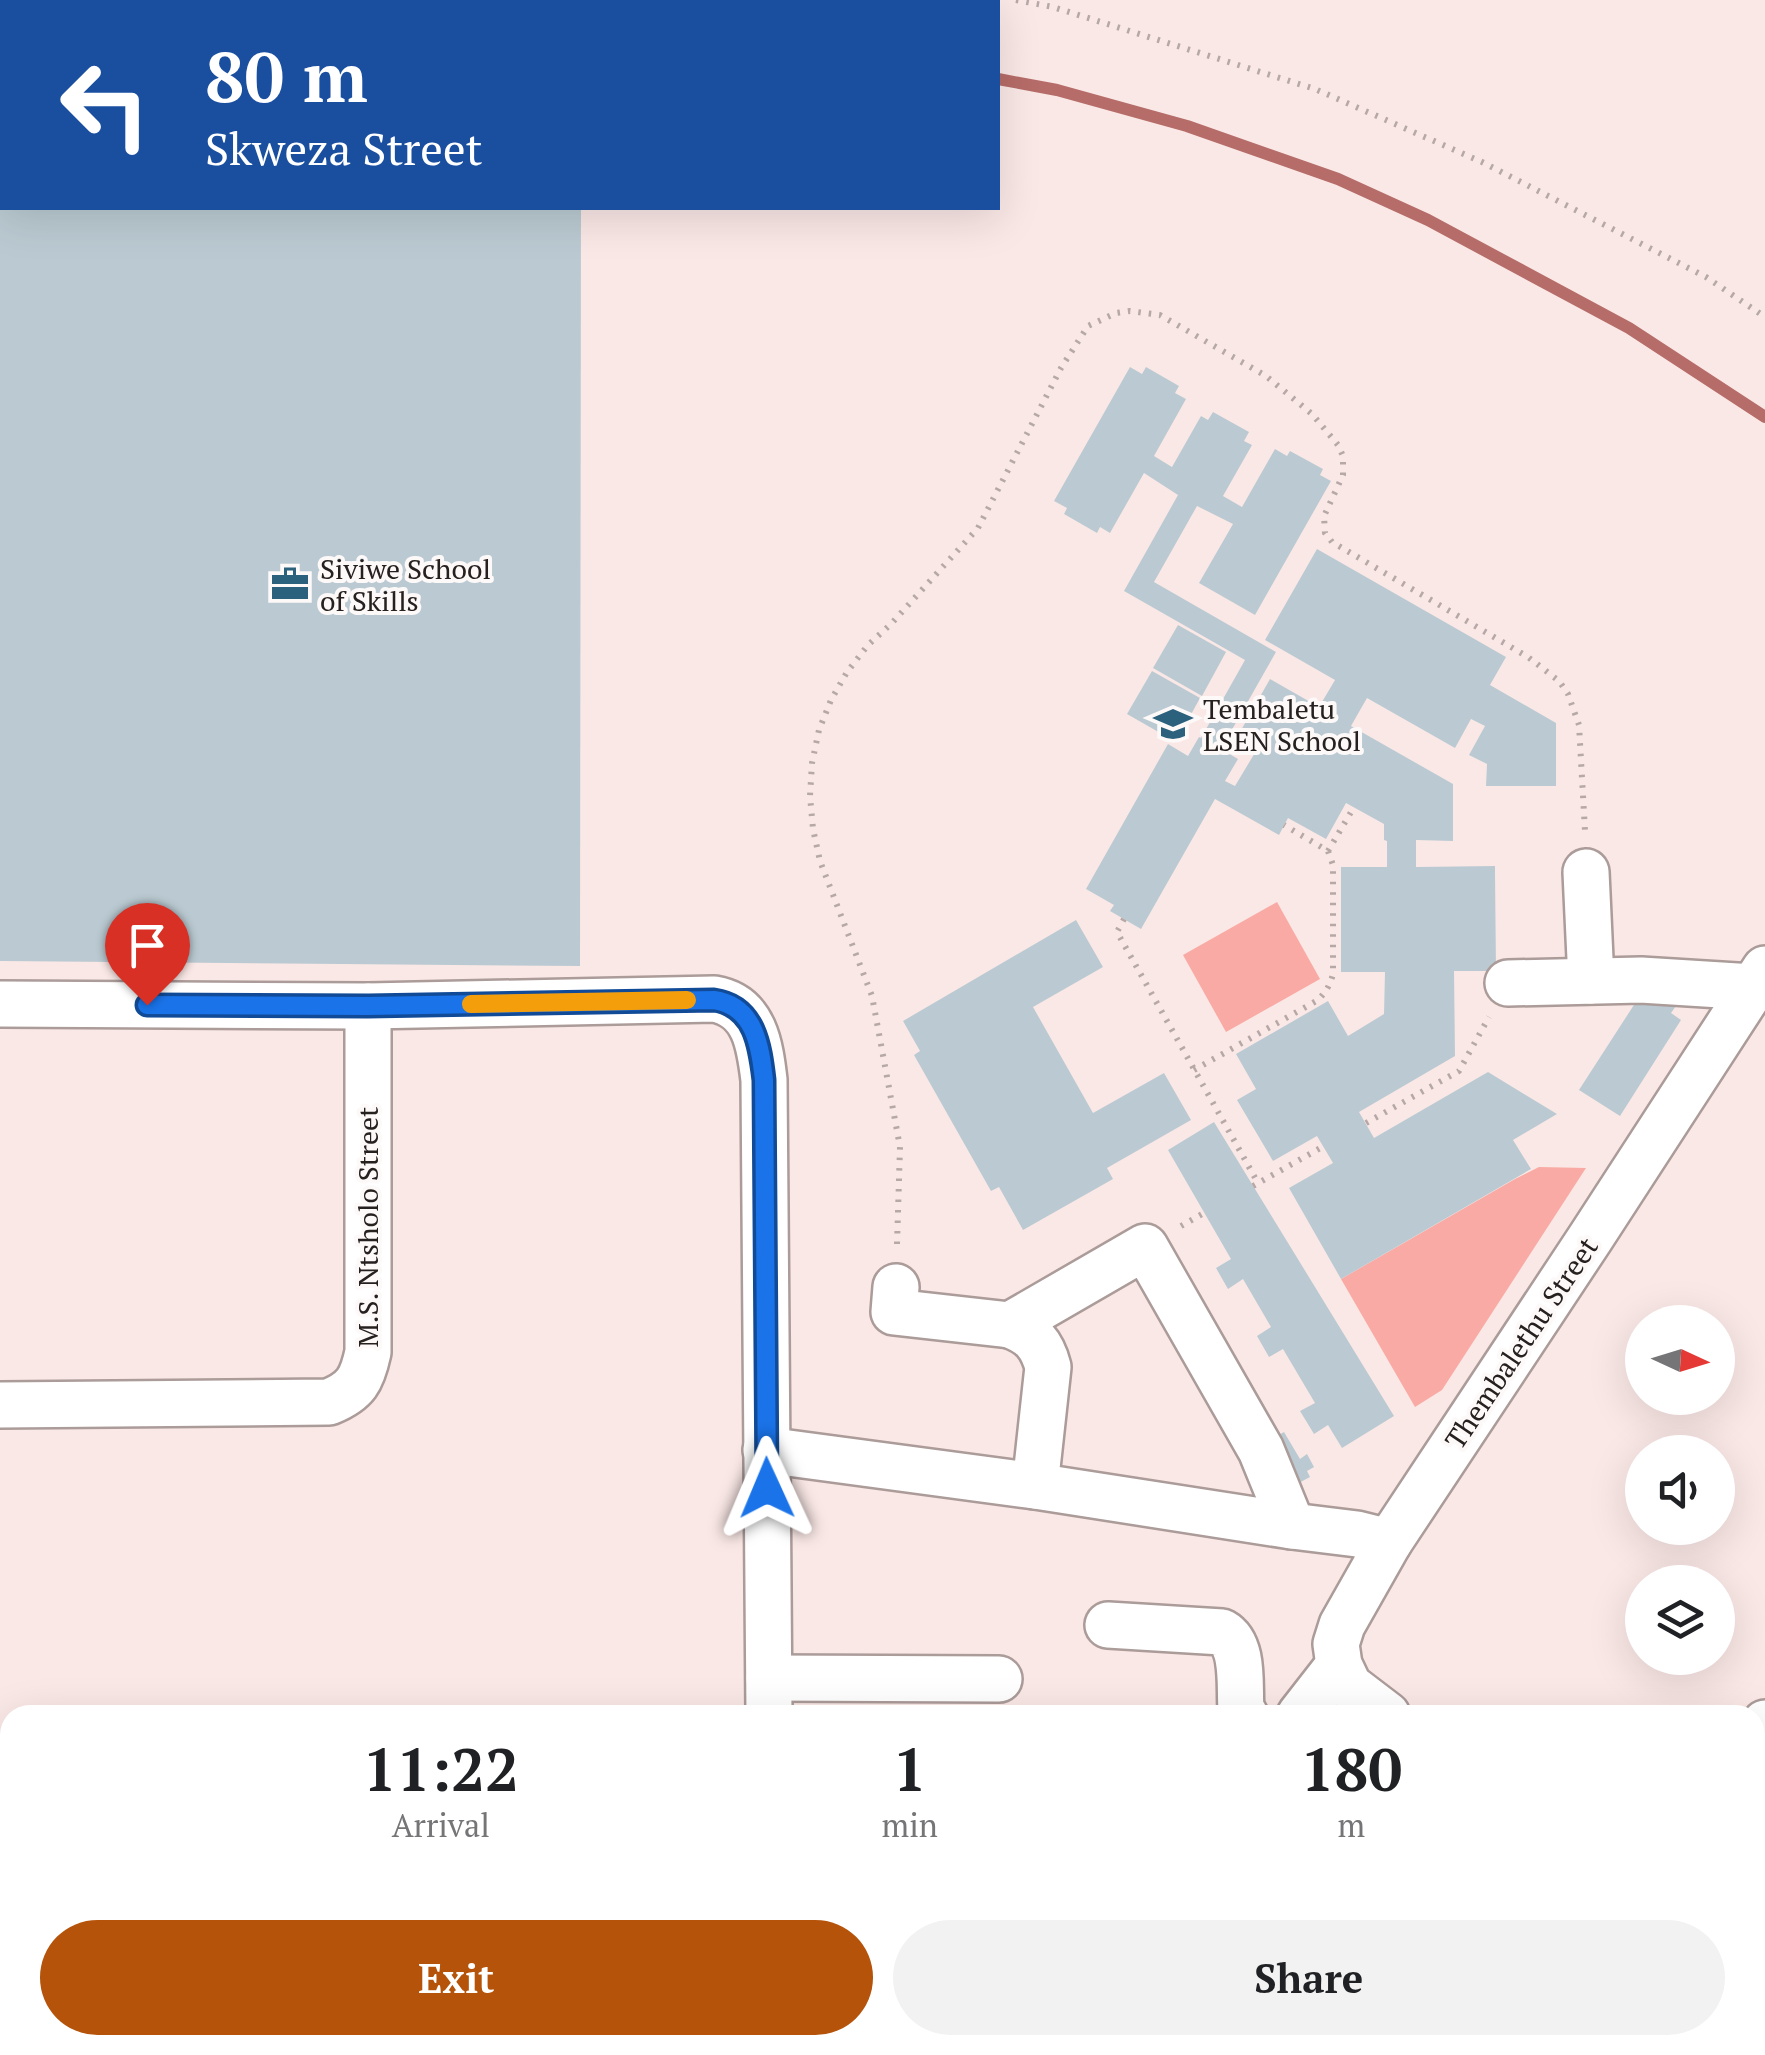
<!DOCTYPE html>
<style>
body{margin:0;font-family:"PT Serif",serif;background:#f2f2f2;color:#202124;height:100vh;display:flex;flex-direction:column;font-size:38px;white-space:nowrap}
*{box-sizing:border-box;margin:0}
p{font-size:32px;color:#757577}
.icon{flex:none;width:55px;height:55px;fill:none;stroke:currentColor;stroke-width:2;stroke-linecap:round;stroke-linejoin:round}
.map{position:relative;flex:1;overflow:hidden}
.drawer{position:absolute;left:0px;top:1705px;width:1765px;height:350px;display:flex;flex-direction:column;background:#fff;border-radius:30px 30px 0 0;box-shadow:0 10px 40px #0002}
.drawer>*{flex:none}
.hud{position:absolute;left:0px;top:0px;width:1000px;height:210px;box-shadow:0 10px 40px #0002;background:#1a4fa0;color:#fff;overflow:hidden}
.needle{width:65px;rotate:94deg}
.buttons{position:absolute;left:1625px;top:1305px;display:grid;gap:20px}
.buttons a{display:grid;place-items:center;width:110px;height:110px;border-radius:50%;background:#fff;box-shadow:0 10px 40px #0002;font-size:50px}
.pin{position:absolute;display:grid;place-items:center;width:85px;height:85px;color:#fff;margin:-102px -42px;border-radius:50% 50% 50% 0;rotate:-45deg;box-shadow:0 0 10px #0007}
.pin .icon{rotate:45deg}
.me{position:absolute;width:110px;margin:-55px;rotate:359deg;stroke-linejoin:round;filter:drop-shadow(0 0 8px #0008)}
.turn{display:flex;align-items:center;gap:35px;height:210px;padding:0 40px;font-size:45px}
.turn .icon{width:130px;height:130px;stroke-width:2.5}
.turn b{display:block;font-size:70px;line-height:85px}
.eta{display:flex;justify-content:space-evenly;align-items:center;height:170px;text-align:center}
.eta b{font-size:60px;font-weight:700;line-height:70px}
.action{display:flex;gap:20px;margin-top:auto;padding:20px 40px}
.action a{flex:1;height:115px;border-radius:60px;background:#b45309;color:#fff;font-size:40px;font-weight:700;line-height:115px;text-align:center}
.action a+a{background:#f2f2f2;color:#202124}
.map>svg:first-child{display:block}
</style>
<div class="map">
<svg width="1765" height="2055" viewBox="0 0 1765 2055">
<rect width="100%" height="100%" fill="#fae8e6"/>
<g fill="#f9aaa4">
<polygon points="1277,902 1320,979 1226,1032 1183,955"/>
<polygon points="1539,1167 1586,1168 1442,1390 1415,1407 1341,1279 1515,1179"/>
</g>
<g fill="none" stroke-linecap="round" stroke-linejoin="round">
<g stroke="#b66c68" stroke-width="12">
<polyline points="556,0 570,2"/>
<polyline points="998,79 1057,90 1187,126 1338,179 1428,220 1629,328 1765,417"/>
</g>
</g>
<g fill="#bbcad2">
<polygon points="0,208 581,208 580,966 0,961"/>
<polygon points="1130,367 1142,374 1146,367 1179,386 1175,393 1186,399 1154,456 1172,467 1201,416 1208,420 1213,412 1249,432 1244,441 1252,445 1223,496 1242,507 1275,449 1287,456 1290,451 1323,469 1320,475 1331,481 1255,615 1199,583 1233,524 1197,506 1154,582 1276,652 1221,749 1238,759 1225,781 1235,786 1256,751 1236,739 1270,679 1319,707 1335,680 1265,640 1317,549 1506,657 1490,685 1556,723 1556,786 1486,786 1487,764 1469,755 1485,726 1471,719 1455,748 1367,698 1351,726 1453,784 1453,841 1416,840 1416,867 1495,866 1495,873 1496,971 1454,971 1455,1056 1359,1112 1374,1138 1488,1072 1557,1114 1513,1140 1531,1169 1341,1279 1289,1188 1333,1163 1317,1136 1273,1161 1237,1100 1256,1089 1236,1054 1328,1001 1348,1036 1384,1014 1385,972 1341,972 1341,867 1387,867 1387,841 1384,840 1384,824 1346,803 1326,839 1288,818 1279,835 1215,799 1141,929 1110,911 1114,905 1086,889 1168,744 1188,756 1199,737 1201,738 1245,660 1124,591 1178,495 1144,473 1110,533 1100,527 1097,533 1064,514 1067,508 1054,501"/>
<polygon points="1178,625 1226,652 1202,696 1153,668"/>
<polygon points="1152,671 1200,698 1176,742 1127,714"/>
<polygon points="1076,920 1103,967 1033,1007 1093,1113 1164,1073 1191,1120 1107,1168 1113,1179 1023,1230 999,1187 991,1191 914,1055 920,1051 903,1021"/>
<polygon points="1641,994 1660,1006 1667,995 1678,1003 1671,1013 1681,1020 1620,1116 1579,1090"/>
<polygon points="1214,1122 1394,1416 1342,1448 1328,1425 1314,1434 1300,1411 1315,1403 1283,1349 1269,1357 1257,1336 1271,1327 1243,1279 1228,1289 1216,1268 1231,1259 1168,1150"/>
<polygon points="1284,1432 1300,1459 1307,1454 1314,1467 1307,1471 1310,1477 1295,1485 1270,1440"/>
</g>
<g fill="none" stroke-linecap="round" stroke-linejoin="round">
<g stroke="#ab9b99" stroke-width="50">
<g id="minor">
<polyline points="1586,872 1591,981"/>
<polyline points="1508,983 1641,980 1753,987"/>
<path d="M0,1004L368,1006L714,999C755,1006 760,1046 764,1080L769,1715"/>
<polyline points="896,1287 894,1312 1010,1325 1145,1247 1261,1450 1292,1526"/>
<path d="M1010,1325C1032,1333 1042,1344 1048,1367L1035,1486"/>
<path d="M0,1405L329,1402C356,1391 362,1380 368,1352V1006"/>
<polyline points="766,1450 1035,1486 1292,1526 1357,1534 1389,1542"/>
<path d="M1108,1625L1222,1632C1245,1645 1239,1685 1241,1709L1245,1715"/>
<polyline points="769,1678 999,1679"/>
<polyline points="1300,1715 1339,1665"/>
<polyline points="1387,1715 1349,1686 1339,1665 1336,1644 1342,1625 1389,1542 1591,1237 1765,969"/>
<polyline points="1755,1738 1765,1723"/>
<polyline points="0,1809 10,1809"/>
<polyline points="1755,1987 1765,1993"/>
<polyline points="1062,2055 1067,2045"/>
<polyline points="1548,2055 1554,2045"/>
</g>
</g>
<g stroke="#b6a8a6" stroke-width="6" stroke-dasharray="2.5 8" stroke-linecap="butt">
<polyline points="1016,0 1053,7 1315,89 1482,162 1706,277 1765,317"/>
<polyline points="1328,851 1354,807"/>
<polyline points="1124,919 1117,932 1258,1183"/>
<path d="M1194,1070L1318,1000C1326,992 1330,985 1333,974V865L1328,851L1284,825"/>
<polyline points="1366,1123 1459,1071 1489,1017"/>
<polyline points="1253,1186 1324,1146"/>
<polyline points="1181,1226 1204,1213"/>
<polyline points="897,1244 900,1147 872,996 820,861 813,829 810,796 812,763 819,730 831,700 847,672 868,645 891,624 978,528 1061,368 1088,326 1116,313 1130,311 1160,315 1266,376 1312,414 1338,445 1343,456 1343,475 1324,516 1325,533 1332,542 1528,657 1559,681 1568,694 1579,725 1585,831"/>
</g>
<use href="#minor" stroke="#fff" stroke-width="45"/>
</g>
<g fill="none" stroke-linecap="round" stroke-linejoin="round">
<g stroke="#114b97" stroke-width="25">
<path id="route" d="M147,1005L368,1006L714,1000C755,1006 760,1046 764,1080L767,1488"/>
</g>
<use href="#route" stroke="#1a73e8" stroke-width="18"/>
<polyline stroke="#f59e0b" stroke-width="18" points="471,1004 687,1000"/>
</g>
<defs>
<g id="office-bare" transform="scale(3)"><path d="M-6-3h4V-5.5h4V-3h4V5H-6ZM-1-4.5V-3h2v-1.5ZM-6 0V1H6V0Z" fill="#2b617c" stroke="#fdf9f9" stroke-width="2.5" paint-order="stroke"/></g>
<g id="school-bare" transform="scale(3)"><path d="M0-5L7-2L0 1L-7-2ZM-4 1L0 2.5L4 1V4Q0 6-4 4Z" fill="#2b617c" stroke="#fdf9f9" stroke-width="2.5" paint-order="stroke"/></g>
</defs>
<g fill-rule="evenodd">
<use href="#office-bare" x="290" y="584"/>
<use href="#school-bare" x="1173" y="724"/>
</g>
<g text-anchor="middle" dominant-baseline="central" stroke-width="8" stroke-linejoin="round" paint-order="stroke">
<g font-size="28" fill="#26201f" stroke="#fdf9f9" text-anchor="start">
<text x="320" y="568">Siviwe School<tspan x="320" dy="32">of Skills</tspan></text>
<text x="1203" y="708">Tembaletu<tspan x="1203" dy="32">LSEN School</tspan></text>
</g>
<g font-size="28" fill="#26201f" stroke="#fdf9f9">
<text transform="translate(367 1227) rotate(-90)">M.S. Ntsholo Street</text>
<text transform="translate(1521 1343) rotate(-56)">Thembalethu Street</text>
</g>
</g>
</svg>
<div class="buttons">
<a><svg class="needle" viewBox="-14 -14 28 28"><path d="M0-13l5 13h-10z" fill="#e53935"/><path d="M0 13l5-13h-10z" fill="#757577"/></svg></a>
<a><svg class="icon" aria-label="sound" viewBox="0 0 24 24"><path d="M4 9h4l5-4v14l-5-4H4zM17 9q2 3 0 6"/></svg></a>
<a><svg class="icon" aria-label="layers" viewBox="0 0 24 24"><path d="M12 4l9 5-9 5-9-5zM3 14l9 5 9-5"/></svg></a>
</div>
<div class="pin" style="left:147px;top:1005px;background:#d93025"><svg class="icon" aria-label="arrive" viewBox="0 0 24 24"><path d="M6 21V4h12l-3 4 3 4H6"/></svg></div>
<svg class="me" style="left:767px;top:1488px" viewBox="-20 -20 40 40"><path d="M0-17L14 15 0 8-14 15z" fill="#1a73e8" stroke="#fff" stroke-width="4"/></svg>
<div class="hud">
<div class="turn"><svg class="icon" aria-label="left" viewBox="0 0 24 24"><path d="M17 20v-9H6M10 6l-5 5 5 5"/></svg><div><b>80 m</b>Skweza Street</div></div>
</div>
<section class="drawer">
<div class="eta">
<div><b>11:22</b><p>Arrival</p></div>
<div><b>1</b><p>min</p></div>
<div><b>180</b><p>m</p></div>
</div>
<div class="action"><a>Exit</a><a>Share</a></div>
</section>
</div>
